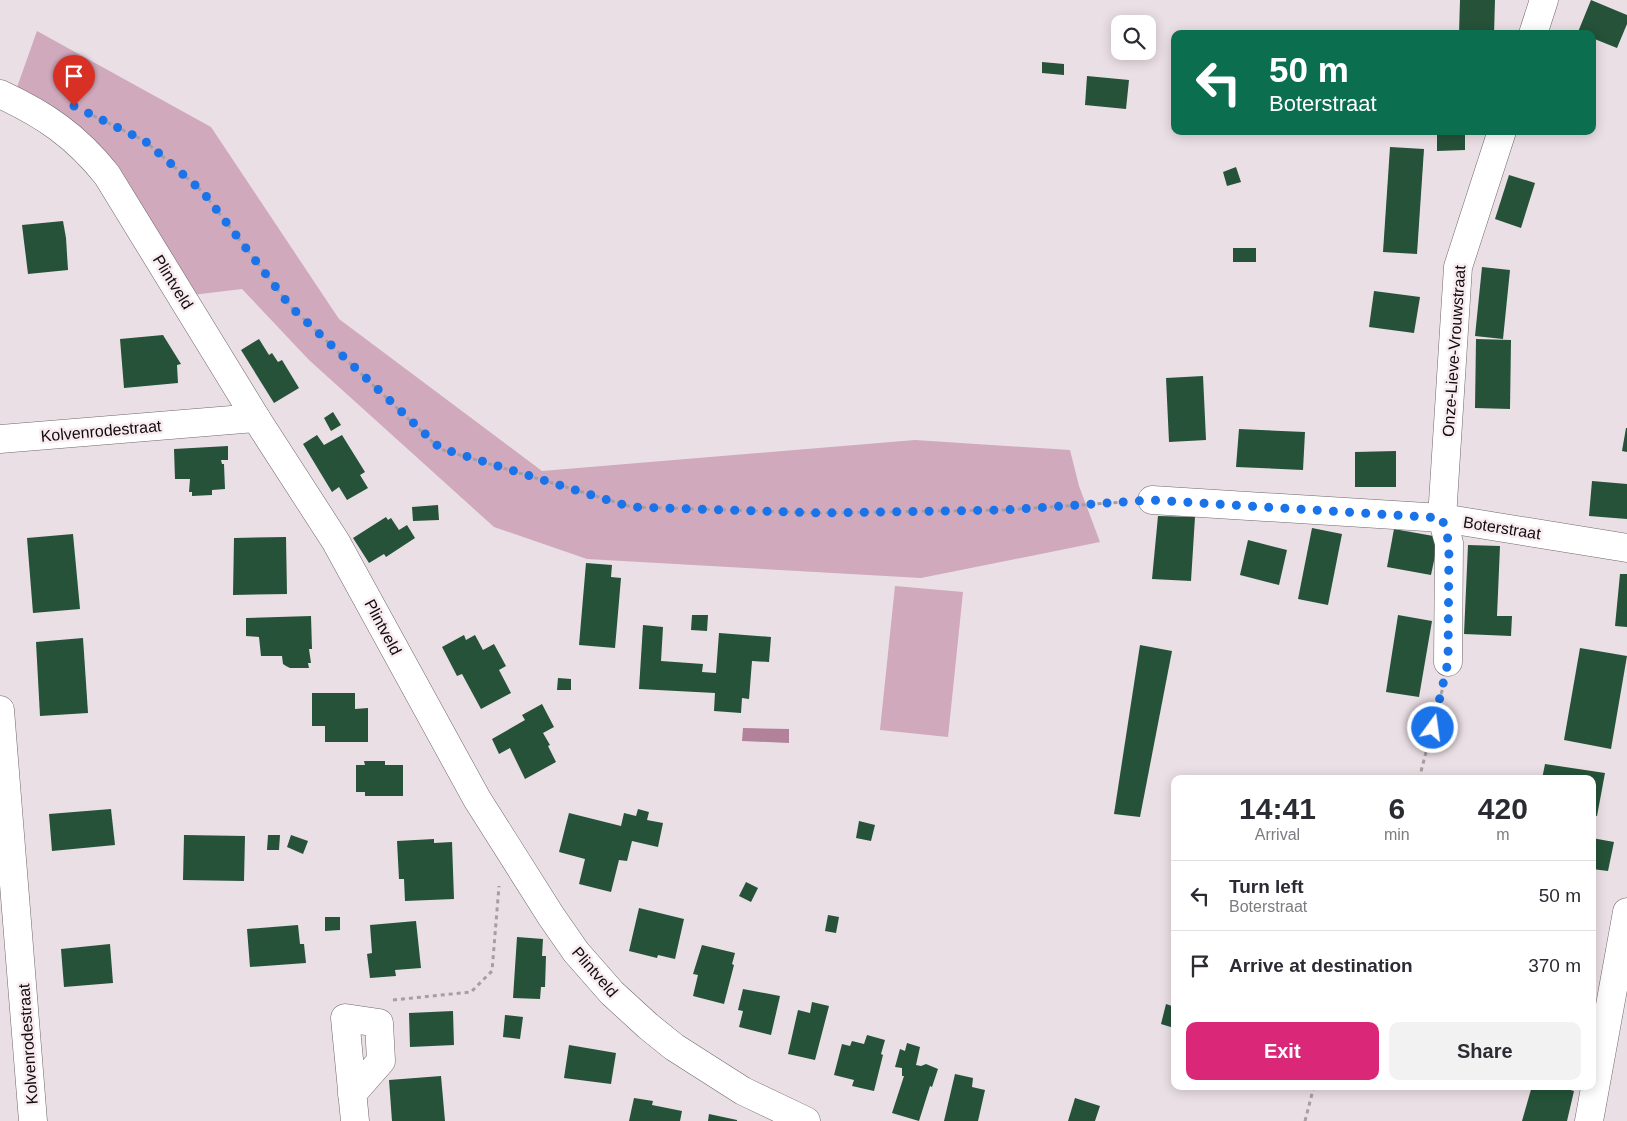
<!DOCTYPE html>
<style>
body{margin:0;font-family:Helvetica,sans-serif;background:#f2f2f3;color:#2b2b33;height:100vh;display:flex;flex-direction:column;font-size:19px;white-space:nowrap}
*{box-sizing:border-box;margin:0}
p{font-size:16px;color:#7c7c81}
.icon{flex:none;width:28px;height:28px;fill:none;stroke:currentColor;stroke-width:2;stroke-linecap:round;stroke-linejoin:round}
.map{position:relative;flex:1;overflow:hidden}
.side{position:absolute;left:1171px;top:775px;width:425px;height:315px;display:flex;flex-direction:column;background:#fff;border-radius:10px;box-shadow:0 2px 12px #0003}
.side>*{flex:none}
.banner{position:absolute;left:1171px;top:30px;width:425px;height:105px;border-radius:10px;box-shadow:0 2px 12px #0003;background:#0b6e4f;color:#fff;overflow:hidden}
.tools{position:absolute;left:1111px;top:15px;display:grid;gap:10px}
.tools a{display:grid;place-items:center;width:45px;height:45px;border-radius:10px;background:#fff;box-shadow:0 2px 12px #0003;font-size:25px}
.pin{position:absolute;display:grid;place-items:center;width:42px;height:42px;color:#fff;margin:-51px -21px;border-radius:50% 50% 50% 0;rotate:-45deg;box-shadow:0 0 5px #0007}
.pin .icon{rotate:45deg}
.me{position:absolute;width:55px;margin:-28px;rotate:14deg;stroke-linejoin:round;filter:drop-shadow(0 0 4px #0008)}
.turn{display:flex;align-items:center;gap:18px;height:105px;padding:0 15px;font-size:22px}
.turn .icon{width:65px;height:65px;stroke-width:2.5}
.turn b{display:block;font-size:35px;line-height:42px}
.eta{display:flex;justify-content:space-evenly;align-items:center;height:85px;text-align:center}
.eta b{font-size:30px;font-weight:700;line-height:35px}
.action{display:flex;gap:10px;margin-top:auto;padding:10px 15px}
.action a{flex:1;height:58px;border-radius:10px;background:#db2777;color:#fff;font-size:20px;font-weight:700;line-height:58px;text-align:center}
.action a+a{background:#f2f2f3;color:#2b2b33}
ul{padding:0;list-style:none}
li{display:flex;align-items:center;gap:15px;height:70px;padding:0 15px;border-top:1px solid #e1e1e2}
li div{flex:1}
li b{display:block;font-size:19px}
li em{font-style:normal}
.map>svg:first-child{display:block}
</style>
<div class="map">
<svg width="1627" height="1121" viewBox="0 0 1627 1121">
<rect width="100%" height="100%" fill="#eadfe4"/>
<g fill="#d0a9bc">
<polygon points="37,31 211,127 339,319 542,471 915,440 1070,450 1079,486 1100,542 921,578 587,559 494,527 309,360 242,289 192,295 100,146 47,106 16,90"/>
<polygon points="895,586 963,592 948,737 880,730"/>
</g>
<polygon fill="#b18299" points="743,728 789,729 789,743 742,741"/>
<g fill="#255239">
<polygon points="1460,0 1495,0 1494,34 1459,34"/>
<polygon points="1591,0 1627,15 1627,24 1617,48 1592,38 1592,34 1582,34 1578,32"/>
<polygon points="1042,62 1064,64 1064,75 1042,73"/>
<polygon points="1087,76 1129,80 1126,109 1085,105"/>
<polygon points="1437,131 1465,131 1465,150 1437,151"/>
<polygon points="1390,147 1424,149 1417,254 1383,252"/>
<polygon points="1236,167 1241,182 1227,186 1223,172"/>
<polygon points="1509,175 1535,183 1521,228 1495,219"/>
<polygon points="63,221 66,238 68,270 28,274 22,225"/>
<rect x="1233" y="248" width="23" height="14"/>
<polygon points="1482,267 1510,270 1503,339 1475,336"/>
<polygon points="1374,291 1420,297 1414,333 1369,327"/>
<polygon points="163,335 181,364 177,365 178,383 124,388 120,339"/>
<polygon points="259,339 269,355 272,353 278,362 282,360 299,388 274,403 241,350"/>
<polygon points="1476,339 1511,340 1510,409 1475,408"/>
<polygon points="1203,376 1206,440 1169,442 1166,378"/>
<polygon points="333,412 341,425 331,431 324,418"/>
<polygon points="1626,428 1627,428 1627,452 1622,451"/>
<polygon points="1239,429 1305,432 1303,470 1236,467"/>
<polygon points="317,435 324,445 342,435 365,472 360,475 368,488 347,500 339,487 332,492 303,444"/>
<polygon points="228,446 228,460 221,460 222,464 224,464 225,489 212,490 212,495 192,496 192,492 189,492 190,479 175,479 174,449"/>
<polygon points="1396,451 1396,487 1355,487 1355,452"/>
<polygon points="1592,481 1627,484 1627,519 1589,516"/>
<polygon points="438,505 439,520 413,521 412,507"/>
<polygon points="1158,516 1195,517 1191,581 1152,579"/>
<polygon points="386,517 388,520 391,518 399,530 407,525 415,538 386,557 384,554 369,563 353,538"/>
<polygon points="1312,528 1342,534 1328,605 1298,599"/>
<polygon points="1394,529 1439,537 1431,575 1387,567"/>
<polygon points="73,534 80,609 33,613 27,538"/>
<polygon points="286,537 287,594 233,595 234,538"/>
<polygon points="1248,540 1287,550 1279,585 1240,575"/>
<polygon points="1468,545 1500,546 1497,616 1512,616 1511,636 1464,634"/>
<polygon points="586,563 612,565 611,577 621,578 615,648 579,645"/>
<polygon points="1620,574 1627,574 1627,627 1615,626"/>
<polygon points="692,615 708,615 707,631 691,630"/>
<polygon points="1398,615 1432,621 1419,697 1386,692"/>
<polygon points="311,616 312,649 309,649 311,663 308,663 309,668 290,668 286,666 283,664 282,656 261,656 259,637 246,636 246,618"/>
<polygon points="643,625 663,627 661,661 703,664 702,672 716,673 719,633 771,637 769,662 752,661 749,699 742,698 741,713 714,711 715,693 639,689"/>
<polygon points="464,635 466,640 475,635 483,650 494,644 506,666 499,670 511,693 481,709 462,674 457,676 442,647"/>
<polygon points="83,638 88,713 40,716 36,642"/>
<polygon points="1140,645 1172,651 1140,817 1114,814"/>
<polygon points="1580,648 1627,656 1611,749 1564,740"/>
<polygon points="558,678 571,679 571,690 557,690"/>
<polygon points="312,693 355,693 355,709 368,708 368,742 325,742 325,726 312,726"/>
<polygon points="542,704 554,727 543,733 550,745 548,746 556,762 525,779 510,748 499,754 492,739 525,720 522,715"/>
<polygon points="364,761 385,761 385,765 403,765 403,796 365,796 365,792 356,792 356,765 365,765"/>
<polygon points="1545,764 1605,773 1597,816 1592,815 1592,779 1542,779"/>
<polygon points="111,809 115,845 52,851 49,814"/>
<polygon points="638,809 649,812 647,820 663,823 658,847 632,841 627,861 619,860 611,892 579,884 585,859 559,852 569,813 621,826 624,813 636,816"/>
<polygon points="859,821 875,825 871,841 856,838"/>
<polygon points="184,835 245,836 244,881 183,880"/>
<polygon points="268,835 280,835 279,850 267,850"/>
<polygon points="291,835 308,841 303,854 287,847"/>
<polygon points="1592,838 1614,842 1608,871 1592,869"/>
<polygon points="434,839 434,843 452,842 454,899 405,901 404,879 399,879 397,841"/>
<polygon points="746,882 758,888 751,902 739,896"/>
<polygon points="639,908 684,919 675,959 658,955 657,958 629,951"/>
<polygon points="828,915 839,917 836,933 825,931"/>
<polygon points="325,917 340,917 340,930 325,931"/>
<polygon points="416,921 421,968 395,970 396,976 370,978 367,954 372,953 370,925"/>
<polygon points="298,925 300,944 304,944 306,963 250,967 247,929"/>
<polygon points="517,937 543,939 542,956 546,956 545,987 541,987 540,999 513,998"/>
<polygon points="110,944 113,983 64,987 61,949"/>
<polygon points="702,945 735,953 732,964 734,965 724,1004 693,996 698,975 693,974"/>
<polygon points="743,989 780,996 771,1035 739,1027 743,1011 738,1010"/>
<polygon points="812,1002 829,1006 815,1060 788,1054 798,1010 810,1013"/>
<polygon points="1166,1004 1175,1007 1174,1028 1161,1024"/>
<polygon points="453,1011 454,1045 410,1047 409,1013"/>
<polygon points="505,1015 523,1017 520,1039 503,1037"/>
<polygon points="867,1035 885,1040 881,1054 883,1055 874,1091 852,1086 854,1080 834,1075 842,1044 850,1046 852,1041 864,1044"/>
<polygon points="907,1043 920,1047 916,1065 921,1066 926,1064 938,1069 932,1087 930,1086 919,1121 892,1113 904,1076 902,1076 902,1068 895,1067 900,1049 905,1051"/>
<polygon points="569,1045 616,1053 611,1084 564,1078"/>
<polygon points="955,1074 973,1078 972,1087 985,1090 978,1121 944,1121"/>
<polygon points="441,1076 445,1121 392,1121 389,1080"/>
<polygon points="1532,1086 1556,1086 1574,1091 1567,1121 1522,1121"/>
<polygon points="634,1098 653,1101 652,1105 682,1111 680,1121 629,1121"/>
<polygon points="1075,1098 1100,1106 1095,1121 1068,1121"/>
<polygon points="709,1114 737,1120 737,1121 708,1121"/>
</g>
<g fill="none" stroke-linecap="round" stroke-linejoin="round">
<g stroke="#70666b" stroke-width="29">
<g id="minor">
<polyline points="1533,34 1544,0"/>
<path d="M0,94C45,115 76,136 107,175L256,418L336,542L477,799L551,916L576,952L612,993L648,1026L674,1047L743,1091L806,1121"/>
<polyline points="0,439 256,418"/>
<polyline points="1152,500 1442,518 1627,548"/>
<polyline points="1448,662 1449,543 1442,518 1458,267 1502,131"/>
<polyline points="0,710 33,1121"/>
<polyline points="352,1094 381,1061 379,1023 345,1018 355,1121"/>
<polyline points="1589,1121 1627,912"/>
</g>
</g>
<g stroke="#a79ea2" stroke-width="3" stroke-dasharray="4 4" stroke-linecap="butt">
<polyline points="86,112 145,141 203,192 291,307 440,449 632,507 821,513 1004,510 1126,502"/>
<polyline points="1419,779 1443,687"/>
<polyline points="393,1000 471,992 492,971 499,886"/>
<polyline points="1305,1121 1314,1086"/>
</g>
<use href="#minor" stroke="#fff" stroke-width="28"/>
</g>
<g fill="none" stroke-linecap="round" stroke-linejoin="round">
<polyline stroke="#1a73e8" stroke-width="9" stroke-dasharray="0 16.2" points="74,106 145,141 203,192 291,307 440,448 614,502 632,507 821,513 1004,510 1152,500 1442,518 1449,543 1448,662 1433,728"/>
</g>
<g text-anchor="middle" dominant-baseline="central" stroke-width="5" stroke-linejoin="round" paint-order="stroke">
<g font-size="16" fill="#100c0e" stroke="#f8ecf1">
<text transform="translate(173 282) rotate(58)">Plintveld</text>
<text transform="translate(1454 351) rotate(-86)">Onze-Lieve-Vrouwstraat</text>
<text transform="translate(101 431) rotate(-5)">Kolvenrodestraat</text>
<text transform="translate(1502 528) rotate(9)">Boterstraat</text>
<text transform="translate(383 627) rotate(62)">Plintveld</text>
<text transform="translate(595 972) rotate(49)">Plintveld</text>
<text transform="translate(28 1044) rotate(-94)">Kolvenrodestraat</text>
</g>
</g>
</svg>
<div class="tools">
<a><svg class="icon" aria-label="search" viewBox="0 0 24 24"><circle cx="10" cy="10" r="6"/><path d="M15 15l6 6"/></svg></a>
</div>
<div class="pin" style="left:74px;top:106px;background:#d93025"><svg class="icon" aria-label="arrive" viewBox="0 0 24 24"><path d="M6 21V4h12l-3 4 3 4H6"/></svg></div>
<svg class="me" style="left:1433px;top:728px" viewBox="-20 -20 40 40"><circle r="17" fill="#1a73e8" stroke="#fff" stroke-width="3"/><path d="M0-11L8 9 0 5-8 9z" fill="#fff"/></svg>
<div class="banner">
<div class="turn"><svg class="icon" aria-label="left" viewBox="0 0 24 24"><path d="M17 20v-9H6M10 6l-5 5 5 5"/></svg><div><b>50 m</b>Boterstraat</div></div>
</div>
<section class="side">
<div class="eta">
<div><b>14:41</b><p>Arrival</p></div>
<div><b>6</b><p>min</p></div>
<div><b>420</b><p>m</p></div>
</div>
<ul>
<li><svg class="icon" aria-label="left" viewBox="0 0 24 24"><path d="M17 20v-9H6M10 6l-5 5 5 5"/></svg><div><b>Turn left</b><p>Boterstraat</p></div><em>50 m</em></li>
<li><svg class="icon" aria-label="arrive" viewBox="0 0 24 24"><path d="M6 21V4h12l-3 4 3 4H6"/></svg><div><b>Arrive at destination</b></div><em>370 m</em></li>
</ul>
<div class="action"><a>Exit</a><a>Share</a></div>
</section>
</div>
